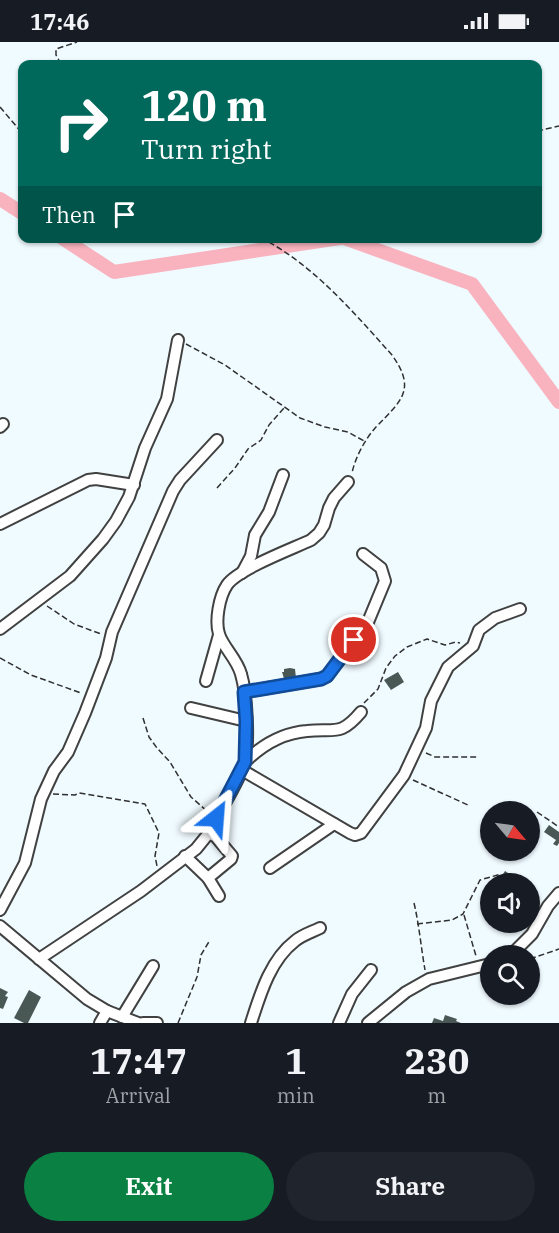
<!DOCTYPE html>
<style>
body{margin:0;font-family:"IBM Plex Serif",serif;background:#20242c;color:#f1f3f6;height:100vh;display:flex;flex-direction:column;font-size:22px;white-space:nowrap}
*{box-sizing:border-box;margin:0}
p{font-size:20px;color:#9ea1a6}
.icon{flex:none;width:33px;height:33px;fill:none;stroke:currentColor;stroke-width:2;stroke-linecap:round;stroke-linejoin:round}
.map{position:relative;height:981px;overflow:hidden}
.side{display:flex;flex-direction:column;background:#171b24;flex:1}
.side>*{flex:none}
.top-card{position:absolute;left:18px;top:18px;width:524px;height:183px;border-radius:12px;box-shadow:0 2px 4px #0004;background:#00695c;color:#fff;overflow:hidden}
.needle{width:39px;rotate:119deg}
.buttons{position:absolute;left:480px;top:759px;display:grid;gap:12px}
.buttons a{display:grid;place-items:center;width:60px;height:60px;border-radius:50%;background:#171b24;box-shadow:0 2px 4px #0004;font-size:30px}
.pin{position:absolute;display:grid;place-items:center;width:51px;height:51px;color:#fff;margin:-26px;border:3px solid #fff;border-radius:50%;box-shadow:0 2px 6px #0007}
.me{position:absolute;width:66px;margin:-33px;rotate:28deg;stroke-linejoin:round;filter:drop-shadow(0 0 4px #0008)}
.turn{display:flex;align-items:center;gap:21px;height:126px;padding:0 24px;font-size:27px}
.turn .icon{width:78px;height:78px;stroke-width:2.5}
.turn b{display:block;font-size:42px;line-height:51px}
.then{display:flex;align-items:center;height:57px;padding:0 24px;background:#0003;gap:12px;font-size:22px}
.eta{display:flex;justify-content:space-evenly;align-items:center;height:102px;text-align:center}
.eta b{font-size:36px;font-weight:700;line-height:42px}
.primary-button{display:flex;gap:12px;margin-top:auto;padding:12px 24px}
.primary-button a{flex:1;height:69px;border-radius:36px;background:#0b8043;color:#fff;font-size:24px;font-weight:700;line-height:69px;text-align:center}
.primary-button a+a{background:#20242c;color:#f1f3f6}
.status{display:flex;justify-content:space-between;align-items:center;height:42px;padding:0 30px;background:#171b24;direction:ltr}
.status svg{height:16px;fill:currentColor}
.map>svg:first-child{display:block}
</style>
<div class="status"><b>17:46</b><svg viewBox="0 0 49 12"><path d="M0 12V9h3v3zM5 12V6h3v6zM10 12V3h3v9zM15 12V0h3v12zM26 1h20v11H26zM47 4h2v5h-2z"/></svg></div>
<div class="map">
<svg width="559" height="981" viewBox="0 0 559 981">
<rect width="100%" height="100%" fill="#f0fbff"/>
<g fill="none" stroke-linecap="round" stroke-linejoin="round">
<g stroke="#f8b3bf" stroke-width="14">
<polyline points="0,157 22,171"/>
<polyline points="62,196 114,230 340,196"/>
<polyline points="344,196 472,242 559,360"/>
</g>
</g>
<g fill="#4a5855">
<polygon points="290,626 295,627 296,636 291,636 292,642 286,643 282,630 284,630 284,627"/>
<polygon points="398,630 404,640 391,648 384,638"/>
<polygon points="549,783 559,790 559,801 557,804 553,802 556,798 544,790"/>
<polygon points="505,829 511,833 508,837 510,839 509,842 497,842"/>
<polygon points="0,946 8,950 5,954 8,955 3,967 0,966"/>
<polygon points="29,948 41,955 28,981 24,981 14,976"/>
<polygon points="445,973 457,977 456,979 461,981 432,981 434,976 443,979"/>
</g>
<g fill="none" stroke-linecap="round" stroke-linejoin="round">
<g stroke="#414141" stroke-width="14">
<g id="minor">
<polyline points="0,385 3,382"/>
<polyline points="0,482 88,438 96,437 134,443"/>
<polyline points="242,531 251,514 255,493 269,470 283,433"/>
<polyline points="0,587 70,534 103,497 116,479 129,455 145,406 167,357 178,298"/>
<polyline points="206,639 219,593"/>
<polyline points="244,650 321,637 327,634 368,580 385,539 381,526 363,512"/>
<polyline points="191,666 246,679"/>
<path d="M245,720C262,703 282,691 307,689C335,686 340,695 361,670"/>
<polyline points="242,728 350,791 355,793 361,791 404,733 426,686 431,659 448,625 473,604 479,588 495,576 520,567"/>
<polyline points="185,814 208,836 219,854"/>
<polyline points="270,826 334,782"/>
<polyline points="208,836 231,817 232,814 216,795 209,791"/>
<polyline points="0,868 25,821 41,757 54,729 68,710 85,671 106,616 112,590 173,449 180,438 217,398"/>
<polyline points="0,884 87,957 107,969 138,981"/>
<polyline points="510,914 532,892 548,864 559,851"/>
<path d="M39,917L141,849L196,807L209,791V788C218,773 242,735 245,719C249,699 247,652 241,632C237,617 223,605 219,592C215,579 219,555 227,543C238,527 292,507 311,498L319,491L324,483L329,466L334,456L348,440"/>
<polyline points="122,975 153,924"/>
<polyline points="100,981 107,969"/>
<polyline points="143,981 157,981"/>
<path d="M251,981C260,953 270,918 295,899C302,893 312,890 320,886"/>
<polyline points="339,981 352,952 371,928"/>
<polyline points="368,981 406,950 429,937 490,922"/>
</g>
</g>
<g stroke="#303030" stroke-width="1.5" stroke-dasharray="6 3" stroke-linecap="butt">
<polyline points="61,22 56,13 56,7 77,0"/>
<polyline points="0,65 22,91"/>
<polyline points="537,89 559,84"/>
<path d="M261,196C313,222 354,271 392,313C417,348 401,359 376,385C365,397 355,416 352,431"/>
<polyline points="186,302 225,323 300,376 325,385 348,390 364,399"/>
<polyline points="217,446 235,426 248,407 261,398 269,383 285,365"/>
<polyline points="47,564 74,582 101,592"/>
<polyline points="0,616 31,633 81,651"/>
<polyline points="364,661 378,647 386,626 395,614 407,605 427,597 445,603 456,600 460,601"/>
<polyline points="143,676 149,695 157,706 170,720 191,755 208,770"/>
<polyline points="426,711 435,715 477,715"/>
<polyline points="413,738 470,764"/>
<polyline points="53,752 75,753 79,751 145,762 159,791 155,814 157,824"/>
<polyline points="537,770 559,785"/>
<path d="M414,861C419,882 421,905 425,928"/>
<polyline points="464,873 476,914"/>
<polyline points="417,882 452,878 463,872 480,838 501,832"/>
<polyline points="530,917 559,907"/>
<polyline points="178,981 197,935 201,913 210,898"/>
</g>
<use href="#minor" stroke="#fff" stroke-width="10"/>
</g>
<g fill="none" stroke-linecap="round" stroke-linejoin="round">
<g stroke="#114b97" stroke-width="15">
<polyline id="route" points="216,776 245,720 246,679 244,650 321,637 327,634 354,598"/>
</g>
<use href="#route" stroke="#1a73e8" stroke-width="10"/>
</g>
</svg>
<div class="buttons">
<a><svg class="needle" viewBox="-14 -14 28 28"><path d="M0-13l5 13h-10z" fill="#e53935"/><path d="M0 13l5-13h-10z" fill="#9ea1a6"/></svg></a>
<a><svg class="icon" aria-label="sound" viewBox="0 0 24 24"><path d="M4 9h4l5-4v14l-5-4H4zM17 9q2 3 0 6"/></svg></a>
<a><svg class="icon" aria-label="search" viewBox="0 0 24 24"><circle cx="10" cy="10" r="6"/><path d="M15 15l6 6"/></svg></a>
</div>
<div class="pin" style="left:354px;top:598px;background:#d93025"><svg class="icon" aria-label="arrive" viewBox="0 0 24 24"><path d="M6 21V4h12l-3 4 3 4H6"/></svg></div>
<svg class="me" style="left:216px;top:776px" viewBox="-20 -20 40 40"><path d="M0-17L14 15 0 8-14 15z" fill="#1a73e8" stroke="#fff" stroke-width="4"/></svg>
<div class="top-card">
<div class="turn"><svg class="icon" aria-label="right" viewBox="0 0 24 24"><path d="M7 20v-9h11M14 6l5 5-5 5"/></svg><div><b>120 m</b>Turn right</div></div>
<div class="then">Then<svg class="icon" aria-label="arrive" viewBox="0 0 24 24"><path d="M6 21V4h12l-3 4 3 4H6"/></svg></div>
</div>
</div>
<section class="side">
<div class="eta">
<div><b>17:47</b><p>Arrival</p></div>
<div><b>1</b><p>min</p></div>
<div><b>230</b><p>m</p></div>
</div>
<div class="primary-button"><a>Exit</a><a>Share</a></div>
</section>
